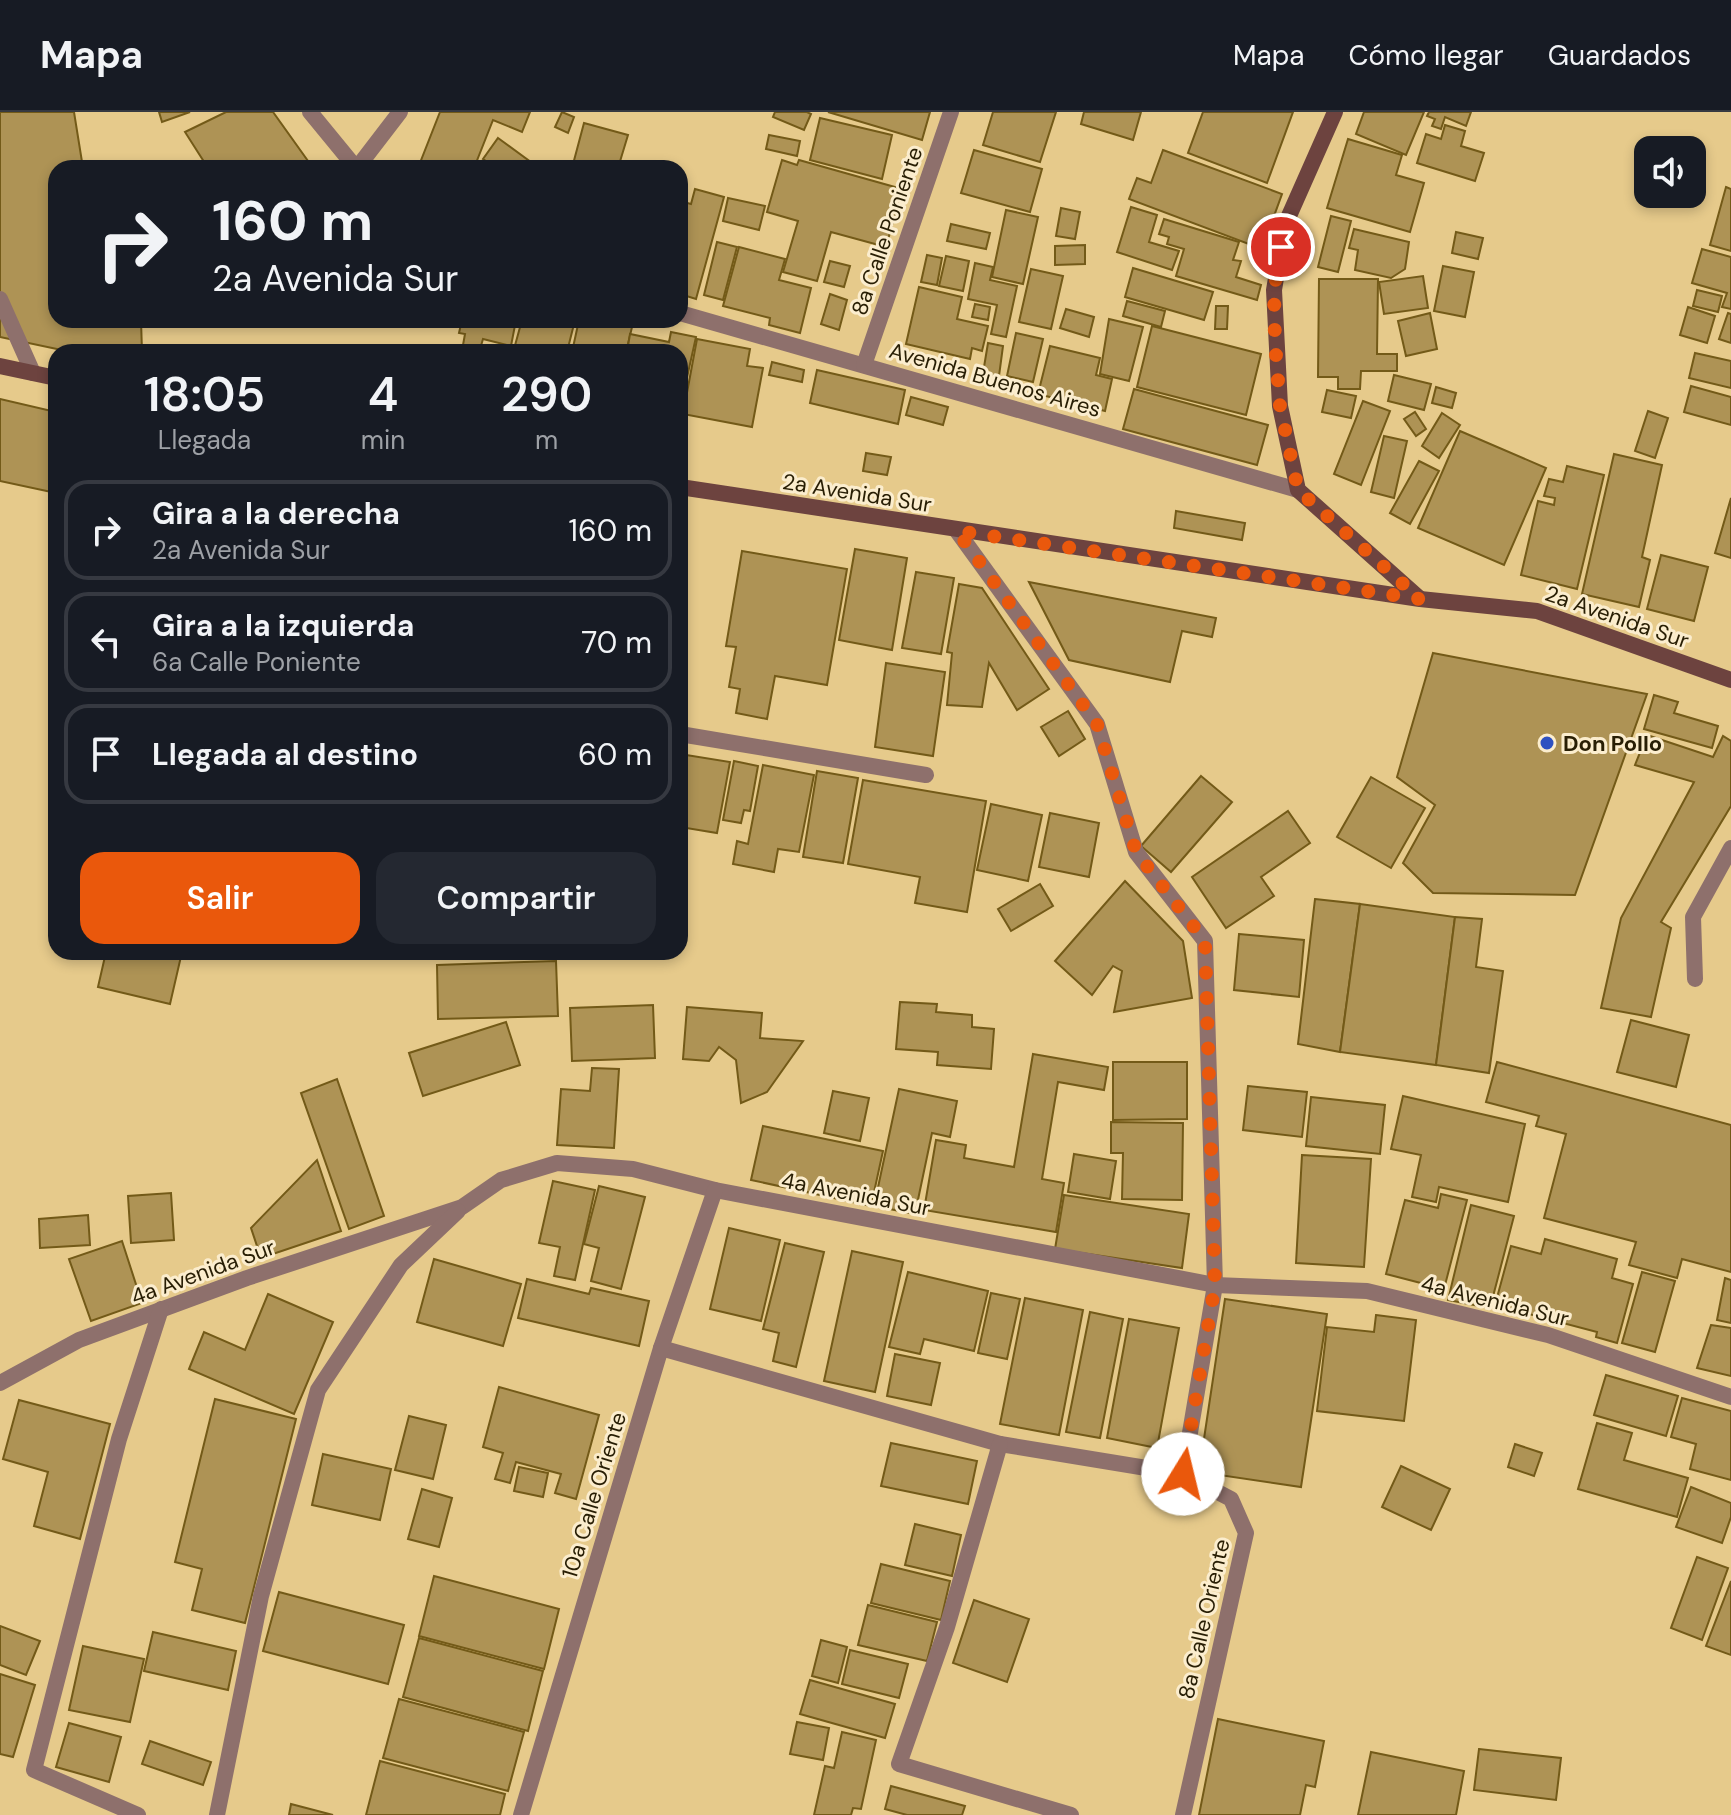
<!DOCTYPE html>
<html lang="es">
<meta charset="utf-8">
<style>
body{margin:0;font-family:"DM Sans",sans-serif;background:#242831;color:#f1f3f6;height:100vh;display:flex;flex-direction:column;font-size:30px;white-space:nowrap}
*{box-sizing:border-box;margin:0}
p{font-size:26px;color:#9ea1a6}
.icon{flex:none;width:44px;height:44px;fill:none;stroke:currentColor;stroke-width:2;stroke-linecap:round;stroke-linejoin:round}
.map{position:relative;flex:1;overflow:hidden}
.side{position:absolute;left:48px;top:232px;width:640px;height:616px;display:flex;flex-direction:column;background:#171b24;border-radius:24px;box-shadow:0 4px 12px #0003}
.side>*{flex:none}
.banner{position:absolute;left:48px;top:48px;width:640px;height:168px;border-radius:24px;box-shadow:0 4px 12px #0003;background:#171b24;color:#f1f3f6;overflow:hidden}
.tools{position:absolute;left:1634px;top:24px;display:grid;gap:16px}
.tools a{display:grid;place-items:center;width:72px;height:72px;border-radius:16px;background:#171b24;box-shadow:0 4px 12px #0003;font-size:40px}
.pin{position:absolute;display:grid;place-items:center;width:68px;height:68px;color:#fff;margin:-34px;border:4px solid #fff;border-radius:50%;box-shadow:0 2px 8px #0007}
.me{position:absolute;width:88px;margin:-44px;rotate:9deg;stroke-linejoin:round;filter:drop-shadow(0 0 6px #0008)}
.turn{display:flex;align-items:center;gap:28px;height:168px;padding:0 32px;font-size:36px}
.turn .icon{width:104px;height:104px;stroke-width:2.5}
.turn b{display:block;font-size:56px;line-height:68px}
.eta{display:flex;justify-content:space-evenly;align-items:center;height:136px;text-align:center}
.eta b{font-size:48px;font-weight:600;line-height:56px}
.primary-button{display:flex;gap:16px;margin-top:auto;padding:16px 32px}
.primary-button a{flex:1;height:92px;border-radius:24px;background:#ea580c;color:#fff;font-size:32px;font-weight:600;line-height:92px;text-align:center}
.primary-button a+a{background:#242831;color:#f1f3f6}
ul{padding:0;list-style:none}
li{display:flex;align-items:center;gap:24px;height:100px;margin:0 16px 12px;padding:0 16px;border:4px solid #363941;border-radius:24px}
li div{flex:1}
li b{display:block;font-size:30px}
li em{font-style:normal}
header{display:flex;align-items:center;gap:48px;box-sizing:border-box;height:112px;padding:0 40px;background:#171b24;border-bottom:2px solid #363941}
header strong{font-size:38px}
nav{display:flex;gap:44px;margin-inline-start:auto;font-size:28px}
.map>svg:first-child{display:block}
</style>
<header>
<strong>Mapa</strong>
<nav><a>Mapa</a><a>Cómo llegar</a><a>Guardados</a></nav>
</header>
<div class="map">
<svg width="1731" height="1703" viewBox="0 0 1731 1703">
<rect width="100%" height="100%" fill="#e6ca8b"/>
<g fill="#ae9355" stroke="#735a18" stroke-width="2">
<polygon points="0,0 74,0 83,56 56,56 56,208 141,208 142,240 71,240 0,225"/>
<polygon points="159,0 190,0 162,10"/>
<polygon points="226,0 273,0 313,56 208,56 185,20"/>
<polygon points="440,0 530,0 522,20 493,8 474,56 418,56"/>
<polygon points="562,0 574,5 568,21 555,15"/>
<polygon points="775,0 807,0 811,2 804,18 773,5"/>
<polygon points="828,0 930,0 922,28"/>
<polygon points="993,0 1056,0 1040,50 983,33"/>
<polygon points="1084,0 1141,0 1133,28 1081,12"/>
<polygon points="1203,0 1293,0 1267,71 1188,41"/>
<polygon points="1364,0 1424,0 1406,43 1356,22"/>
<polygon points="1429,0 1471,0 1466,14 1445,5 1441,17 1432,14 1435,7 1427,4"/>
<polygon points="820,6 892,23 882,67 810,48"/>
<polygon points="584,11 628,23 618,56 572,56"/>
<polygon points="1445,13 1465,19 1461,34 1484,41 1475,69 1417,51 1426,22 1441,27"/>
<polygon points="769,23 800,29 797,44 766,37"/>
<polygon points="498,26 539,56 496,56 483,47"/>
<polygon points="1348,27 1402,43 1396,63 1424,71 1410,120 1327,96"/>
<polygon points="974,38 1042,57 1030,100 961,81"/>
<polygon points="1163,38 1282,82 1262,137 1129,87 1137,66 1151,71"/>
<polygon points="782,48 797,53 799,48 902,77 886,135 831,120 817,169 783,160 798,109 767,100"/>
<polygon points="1726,75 1731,77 1731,139 1710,133"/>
<polygon points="695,77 724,85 696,187 680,182 680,89 691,92"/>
<polygon points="728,86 765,94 759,118 723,109"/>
<polygon points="1131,95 1157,103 1149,130 1179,139 1172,158 1117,140"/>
<polygon points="1061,96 1080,100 1075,127 1056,124"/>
<polygon points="1006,98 1038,105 1023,172 992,165"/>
<polygon points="1331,104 1351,109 1338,160 1318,155"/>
<polygon points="1164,107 1239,130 1233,148 1241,149 1236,165 1261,173 1257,188 1176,164 1184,137 1167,132 1169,125 1159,122"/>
<polygon points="951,112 990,121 986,137 947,129"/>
<polygon points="1354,117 1409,130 1405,157 1391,166 1355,158 1358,138 1349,136"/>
<polygon points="1456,120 1483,126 1478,147 1452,141"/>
<polygon points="717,130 737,135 723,188 704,183"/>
<polygon points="1085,133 1085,152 1055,153 1055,134"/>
<polygon points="739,135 785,147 779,168 811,176 800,221 769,213 770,206 723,194"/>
<polygon points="1702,137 1731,145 1731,197 1722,195 1727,181 1692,171"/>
<polygon points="927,143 942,146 937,173 921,170"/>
<polygon points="946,144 969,149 963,179 939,174"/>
<polygon points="830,149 850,154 844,175 824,170"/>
<polygon points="975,151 993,155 990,168 1017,174 1006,225 991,222 997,193 968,187"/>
<polygon points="1443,154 1474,160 1465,205 1434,199"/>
<polygon points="1133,156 1213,180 1204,208 1125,185"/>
<polygon points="1031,157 1063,164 1051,217 1019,210"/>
<polygon points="1423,164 1428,196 1384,202 1379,170"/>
<polygon points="1319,167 1378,167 1377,242 1397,242 1397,259 1361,259 1360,277 1338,277 1338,265 1318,265"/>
<polygon points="919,175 962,185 957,207 988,214 982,239 972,236 970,247 906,232"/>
<polygon points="1697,178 1722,184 1718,200 1693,194"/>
<polygon points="830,182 847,188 839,218 821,212"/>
<polygon points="1127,189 1165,199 1161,215 1123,204"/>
<polygon points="975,192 990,195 988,208 972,205"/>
<polygon points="1216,194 1228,194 1227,217 1215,217"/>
<polygon points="1688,195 1715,204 1707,231 1680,223"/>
<polygon points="1066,197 1094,205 1089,225 1060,216"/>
<polygon points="1430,201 1437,237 1406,244 1398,209"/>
<polygon points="1728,201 1731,202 1731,231 1719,227"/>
<polygon points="1109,207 1143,215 1129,269 1100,262"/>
<polygon points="462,208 516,208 511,234 483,227 480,237 463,233 465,222 459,221"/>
<polygon points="522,208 575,208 567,240 514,237"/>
<polygon points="579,208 633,211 626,240 572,240"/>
<polygon points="1152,214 1261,242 1246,303 1137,275"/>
<polygon points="671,220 696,225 680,297 680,240 627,240 630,222 669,230"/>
<polygon points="1016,221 1043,227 1033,270 1007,264"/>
<polygon points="697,227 750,237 747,254 763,256 752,315 683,302"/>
<polygon points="988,231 1003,234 999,264 983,261"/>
<polygon points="1050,234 1100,246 1096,263 1112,267 1105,299 1038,282"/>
<polygon points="1695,241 1731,249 1731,276 1689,266"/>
<polygon points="772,250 804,258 802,270 769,263"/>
<polygon points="817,258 905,278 898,312 810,291"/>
<polygon points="1394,263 1431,272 1424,298 1388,289"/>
<polygon points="1691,274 1731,285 1731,313 1684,300"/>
<polygon points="1436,275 1456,281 1452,296 1432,291"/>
<polygon points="1134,277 1268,313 1257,353 1123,317"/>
<polygon points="1327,278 1356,284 1351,306 1322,300"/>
<polygon points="911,285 948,295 943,313 906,303"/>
<polygon points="0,287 56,300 56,381 0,369"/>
<polygon points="1363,289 1390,299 1361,373 1334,362"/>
<polygon points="1648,299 1668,306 1655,346 1635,339"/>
<polygon points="1415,300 1426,317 1416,324 1404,307"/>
<polygon points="1442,301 1460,313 1439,346 1422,334"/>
<polygon points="1460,319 1546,356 1504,453 1418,416"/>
<polygon points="1384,324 1407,329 1394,386 1371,380"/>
<polygon points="866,341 891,345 887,363 863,359"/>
<polygon points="1614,342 1662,353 1642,445 1650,448 1639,495 1582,482"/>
<polygon points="1419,349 1439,359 1410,412 1390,401"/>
<polygon points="1567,354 1604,363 1577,477 1521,463 1538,389 1554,393 1555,386 1544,384 1549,367 1563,370"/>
<polygon points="1731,386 1731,446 1715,441"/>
<polygon points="1176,399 1245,411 1242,428 1174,416"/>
<polygon points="855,437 907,446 892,538 839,528"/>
<polygon points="742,439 847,457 827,573 775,564 767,607 736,601 740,577 729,575 736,535 726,534"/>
<polygon points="1661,443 1708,455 1694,509 1647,497"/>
<polygon points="916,460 954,466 941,542 902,536"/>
<polygon points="1029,470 1216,506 1212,525 1182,519 1170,570 1069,548"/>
<polygon points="959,472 982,476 1049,577 1017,598 989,551 982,595 947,593 952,541 947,540"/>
<polygon points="1433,541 1647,582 1575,783 1433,781 1403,751 1435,693 1397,665"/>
<polygon points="886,551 945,560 933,644 875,635"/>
<polygon points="1654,583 1678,590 1674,601 1718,614 1712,636 1644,617"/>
<polygon points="1068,599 1085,627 1059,644 1041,615"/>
<polygon points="1647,623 1713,645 1723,624 1731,629 1731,694 1661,810 1671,816 1651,905 1601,896 1621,806 1694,670 1635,653"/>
<polygon points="680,642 730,650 717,721 680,715"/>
<polygon points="734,649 758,654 750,699 744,698 741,711 723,708"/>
<polygon points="763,653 814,663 799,740 778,737 774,760 733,752 737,729 748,732"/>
<polygon points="817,659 858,666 843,751 803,745"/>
<polygon points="1201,664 1232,690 1171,760 1141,734"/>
<polygon points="1371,665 1425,696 1391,756 1337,725"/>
<polygon points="863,668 986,689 967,800 915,791 920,765 848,752"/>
<polygon points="991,692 1042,703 1028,769 977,758"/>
<polygon points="1288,699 1310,731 1261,765 1274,784 1226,816 1192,765"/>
<polygon points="1050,701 1099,711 1089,765 1039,755"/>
<polygon points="1125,769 1183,829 1192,886 1114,900 1122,859 1113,854 1092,883 1055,849"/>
<polygon points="1040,772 1053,794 1011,819 998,797"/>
<polygon points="1315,787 1360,792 1340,940 1298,932"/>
<polygon points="1360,792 1455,805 1436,953 1340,940"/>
<polygon points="1455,805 1482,807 1476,855 1503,859 1489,961 1436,953"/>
<polygon points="1239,822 1304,828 1299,885 1234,878"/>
<polygon points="106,840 182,840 170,892 98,875"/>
<polygon points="556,849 558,904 438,907 437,853"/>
<polygon points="900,890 937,892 936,900 972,903 972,915 994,917 991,957 937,953 938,940 896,937"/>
<polygon points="653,893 655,946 572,949 570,896"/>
<polygon points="687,895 762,901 760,926 803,929 767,980 741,991 736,948 719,935 709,949 683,947"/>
<polygon points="1631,908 1689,923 1676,975 1617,960"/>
<polygon points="506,910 520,953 423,984 409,941"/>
<polygon points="1033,942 1108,955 1104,978 1058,970 1042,1067 1064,1071 1056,1120 924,1098 936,1028 966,1033 964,1046 1014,1055"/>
<polygon points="1113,950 1187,950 1187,1007 1113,1008"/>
<polygon points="1497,950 1731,1013 1731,1160 1682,1147 1677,1166 1629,1153 1636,1130 1544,1106 1566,1022 1536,1014 1539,1004 1486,990"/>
<polygon points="592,956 619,957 614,1036 557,1033 561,977 590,979"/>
<polygon points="337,967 384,1104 349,1117 301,981"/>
<polygon points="1248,974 1307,980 1302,1025 1243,1018"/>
<polygon points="899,977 957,989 950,1025 932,1021 915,1102 874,1094"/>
<polygon points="833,979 869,986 860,1029 824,1021"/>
<polygon points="1403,984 1525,1012 1508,1090 1439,1075 1436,1090 1412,1085 1421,1043 1391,1037"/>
<polygon points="1311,985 1385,993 1380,1042 1306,1034"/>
<polygon points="1111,1010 1183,1011 1182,1088 1122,1087 1123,1041 1111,1041"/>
<polygon points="763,1014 883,1039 871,1094 751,1068"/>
<polygon points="1074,1042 1116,1049 1110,1087 1068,1080"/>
<polygon points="1302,1043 1371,1047 1364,1155 1296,1151"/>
<polygon points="317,1048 341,1119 261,1146 251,1116"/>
<polygon points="553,1069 595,1078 575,1168 554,1164 560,1135 539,1131"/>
<polygon points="599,1074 645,1085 621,1177 591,1169 599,1136 584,1132"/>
<polygon points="171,1081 174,1128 131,1131 128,1084"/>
<polygon points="1441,1082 1467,1088 1444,1177 1386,1162 1405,1088 1438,1096"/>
<polygon points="1064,1083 1189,1102 1182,1156 1055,1137"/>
<polygon points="1471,1093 1514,1104 1490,1196 1448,1188"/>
<polygon points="88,1103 90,1133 40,1136 39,1107"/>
<polygon points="729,1116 780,1128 761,1209 710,1197"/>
<polygon points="1545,1127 1617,1147 1612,1166 1633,1172 1617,1231 1596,1225 1597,1220 1495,1193 1511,1134 1541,1142"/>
<polygon points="122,1129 142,1191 91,1209 69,1147"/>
<polygon points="785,1131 824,1140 796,1255 773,1249 779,1221 763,1217"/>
<polygon points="852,1139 903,1150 875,1280 824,1269"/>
<polygon points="434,1147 521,1172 503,1234 417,1210"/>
<polygon points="908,1160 988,1179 974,1239 924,1227 920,1242 889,1235"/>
<polygon points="1642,1160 1675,1169 1655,1240 1622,1231"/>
<polygon points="1725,1166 1731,1168 1731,1211 1717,1208"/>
<polygon points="527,1167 589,1182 591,1176 649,1189 639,1234 518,1206"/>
<polygon points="991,1181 1020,1187 1007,1247 978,1241"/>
<polygon points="268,1182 333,1210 294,1302 189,1257 204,1220 245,1238"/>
<polygon points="1025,1186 1083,1198 1059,1323 1000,1312"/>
<polygon points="1225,1187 1327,1202 1301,1375 1199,1360"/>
<polygon points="1090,1200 1123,1207 1100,1326 1066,1320"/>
<polygon points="1376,1203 1416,1208 1404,1309 1317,1299 1327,1215 1374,1220"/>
<polygon points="1129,1207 1179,1216 1157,1336 1107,1326"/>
<polygon points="1711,1213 1731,1216 1731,1264 1697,1256"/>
<polygon points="895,1242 940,1251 931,1293 887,1284"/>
<polygon points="1606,1263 1678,1284 1666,1324 1594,1303"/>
<polygon points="499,1275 599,1303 576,1387 555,1381 561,1362 516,1350 510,1371 495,1367 503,1341 483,1335"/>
<polygon points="1682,1286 1731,1299 1731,1368 1690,1357 1696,1332 1671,1325"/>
<polygon points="215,1287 296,1307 245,1511 192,1498 202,1457 175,1450"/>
<polygon points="19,1288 110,1312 80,1427 34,1414 48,1360 3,1347"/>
<polygon points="409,1304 446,1313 433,1367 395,1358"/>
<polygon points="1597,1311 1632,1321 1624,1348 1688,1366 1677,1405 1578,1377"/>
<polygon points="891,1331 977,1349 968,1392 881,1374"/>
<polygon points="1515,1332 1542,1341 1534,1364 1508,1355"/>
<polygon points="323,1342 391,1357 380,1408 312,1393"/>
<polygon points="1401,1354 1450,1377 1431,1418 1382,1395"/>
<polygon points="519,1355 548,1361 543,1385 514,1379"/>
<polygon points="1691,1375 1731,1391 1731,1405 1722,1431 1676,1415"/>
<polygon points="422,1377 452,1386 439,1435 408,1427"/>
<polygon points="915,1412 961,1423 952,1464 905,1453"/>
<polygon points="1697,1445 1728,1456 1702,1528 1671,1516"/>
<polygon points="881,1452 950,1469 941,1508 871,1491"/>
<polygon points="434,1464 559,1497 544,1557 419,1524"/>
<polygon points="1731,1469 1731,1543 1706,1534"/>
<polygon points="279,1480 404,1513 388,1572 263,1539"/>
<polygon points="974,1488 1029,1507 1007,1570 953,1551"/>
<polygon points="868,1493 937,1510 927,1549 858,1533"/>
<polygon points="0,1514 40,1529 26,1563 0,1553"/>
<polygon points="153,1520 236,1539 228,1578 144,1559"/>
<polygon points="419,1526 543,1559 528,1619 403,1585"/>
<polygon points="821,1528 847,1535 838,1571 812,1564"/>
<polygon points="83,1534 144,1547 130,1610 69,1598"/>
<polygon points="850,1538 908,1552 899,1586 842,1572"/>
<polygon points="0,1562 35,1573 13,1645 0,1642"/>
<polygon points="810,1568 895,1592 885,1626 800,1602"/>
<polygon points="399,1587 524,1620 508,1679 383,1646"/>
<polygon points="1218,1607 1324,1629 1315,1675 1306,1673 1300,1703 1199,1703"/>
<polygon points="797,1610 829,1616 823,1648 790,1642"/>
<polygon points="69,1611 121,1625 109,1670 56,1655"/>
<polygon points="842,1620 876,1628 861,1697 853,1696 851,1703 814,1703 825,1654 834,1656"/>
<polygon points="150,1629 211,1650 203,1673 142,1652"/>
<polygon points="1479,1637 1561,1646 1556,1688 1474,1678"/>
<polygon points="1371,1640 1464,1659 1456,1703 1358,1703"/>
<polygon points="380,1649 505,1682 500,1703 366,1703"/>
<polygon points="891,1674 965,1694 962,1703 907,1703 885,1697"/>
<polygon points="291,1692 333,1703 289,1703"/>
</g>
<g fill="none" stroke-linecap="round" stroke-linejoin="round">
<g stroke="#8e706c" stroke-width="16">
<polyline points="0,187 33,261"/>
<polyline points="1695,867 1693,805 1731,736"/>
</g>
<g stroke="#8e706c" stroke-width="16">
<polyline points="310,0 356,56"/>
<polyline points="357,56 400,0"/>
<polyline points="680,201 1298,378"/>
<polyline points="864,253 951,0"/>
<polyline points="957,419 1097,612 1136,740 1205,829 1215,1173 1183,1362 1231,1387 1246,1421 1183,1703"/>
<polyline points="680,622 926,663"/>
<polyline points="661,1236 1000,1332 1183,1362"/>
<polyline points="0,1271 79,1228 247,1166 462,1095 501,1068 557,1051 633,1057 715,1078 1215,1173 1367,1179 1548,1223 1731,1285"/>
<polyline points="1000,1332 947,1515 899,1652 1071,1703"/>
<polyline points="138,1703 34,1658 119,1327 161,1197"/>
<polyline points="217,1703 261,1484 318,1278 401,1153 458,1099"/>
<polyline points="521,1703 661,1236 715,1078"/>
</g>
<g stroke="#6d433f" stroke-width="16">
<polyline points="1335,0 1285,113 1274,178 1280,294 1298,378 1419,486"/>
<polyline points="0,254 56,266"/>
<polyline points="680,375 1420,487 1537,499 1731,568"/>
</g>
</g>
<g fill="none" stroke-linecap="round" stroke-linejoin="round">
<polyline stroke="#ea580c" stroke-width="14" stroke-dasharray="0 25.2" points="1183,1362 1215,1173 1205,829 1136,740 1097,612 957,419 1420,487 1298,378 1280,294 1275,231 1274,178 1281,135"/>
</g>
<circle fill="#2e51c1" stroke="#fbedce" stroke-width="3" cx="1547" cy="631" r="8"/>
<g text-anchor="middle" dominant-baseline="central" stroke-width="6" stroke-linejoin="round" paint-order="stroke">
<g font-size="22" fill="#281e04" stroke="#fbedce">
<text transform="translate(887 119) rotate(-71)">8a Calle Poniente</text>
<text transform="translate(995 268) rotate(16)">Avenida Buenos Aires</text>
<text transform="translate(857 381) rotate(9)">2a Avenida Sur</text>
<text transform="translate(1617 505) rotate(19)">2a Avenida Sur</text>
<text transform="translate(856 1082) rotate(11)">4a Avenida Sur</text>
<text transform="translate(203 1160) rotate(-20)">4a Avenida Sur</text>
<text transform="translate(1495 1189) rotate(14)">4a Avenida Sur</text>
<text transform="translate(594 1383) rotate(-73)">10a Calle Oriente</text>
<text transform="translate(1204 1507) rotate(-77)">8a Calle Oriente</text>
</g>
<g font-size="22" font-weight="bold" fill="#281e04" stroke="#fbedce" text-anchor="start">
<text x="1563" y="631">Don Pollo</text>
</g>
</g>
</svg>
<div class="tools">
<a><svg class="icon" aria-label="sound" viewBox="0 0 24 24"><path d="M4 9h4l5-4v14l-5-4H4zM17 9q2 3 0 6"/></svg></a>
</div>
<div class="pin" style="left:1281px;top:135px;background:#d93025"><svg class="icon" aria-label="arrive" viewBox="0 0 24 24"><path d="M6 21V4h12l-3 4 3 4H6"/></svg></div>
<svg class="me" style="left:1183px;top:1362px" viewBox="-20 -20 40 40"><circle r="19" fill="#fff"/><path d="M0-13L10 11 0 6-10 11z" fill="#ea580c"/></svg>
<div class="banner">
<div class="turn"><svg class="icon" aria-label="right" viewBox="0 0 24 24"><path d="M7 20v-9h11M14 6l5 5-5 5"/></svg><div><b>160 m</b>2a Avenida Sur</div></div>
</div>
<section class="side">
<div class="eta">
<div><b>18:05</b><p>Llegada</p></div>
<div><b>4</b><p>min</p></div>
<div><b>290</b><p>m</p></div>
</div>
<ul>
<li><svg class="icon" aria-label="right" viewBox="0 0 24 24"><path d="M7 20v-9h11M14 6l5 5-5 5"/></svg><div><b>Gira a la derecha</b><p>2a Avenida Sur</p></div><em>160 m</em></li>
<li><svg class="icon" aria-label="left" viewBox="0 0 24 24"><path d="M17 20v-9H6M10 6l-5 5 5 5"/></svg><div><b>Gira a la izquierda</b><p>6a Calle Poniente</p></div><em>70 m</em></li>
<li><svg class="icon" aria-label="arrive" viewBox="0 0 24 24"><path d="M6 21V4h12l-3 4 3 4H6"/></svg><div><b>Llegada al destino</b></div><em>60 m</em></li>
</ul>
<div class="primary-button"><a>Salir</a><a>Compartir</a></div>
</section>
</div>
